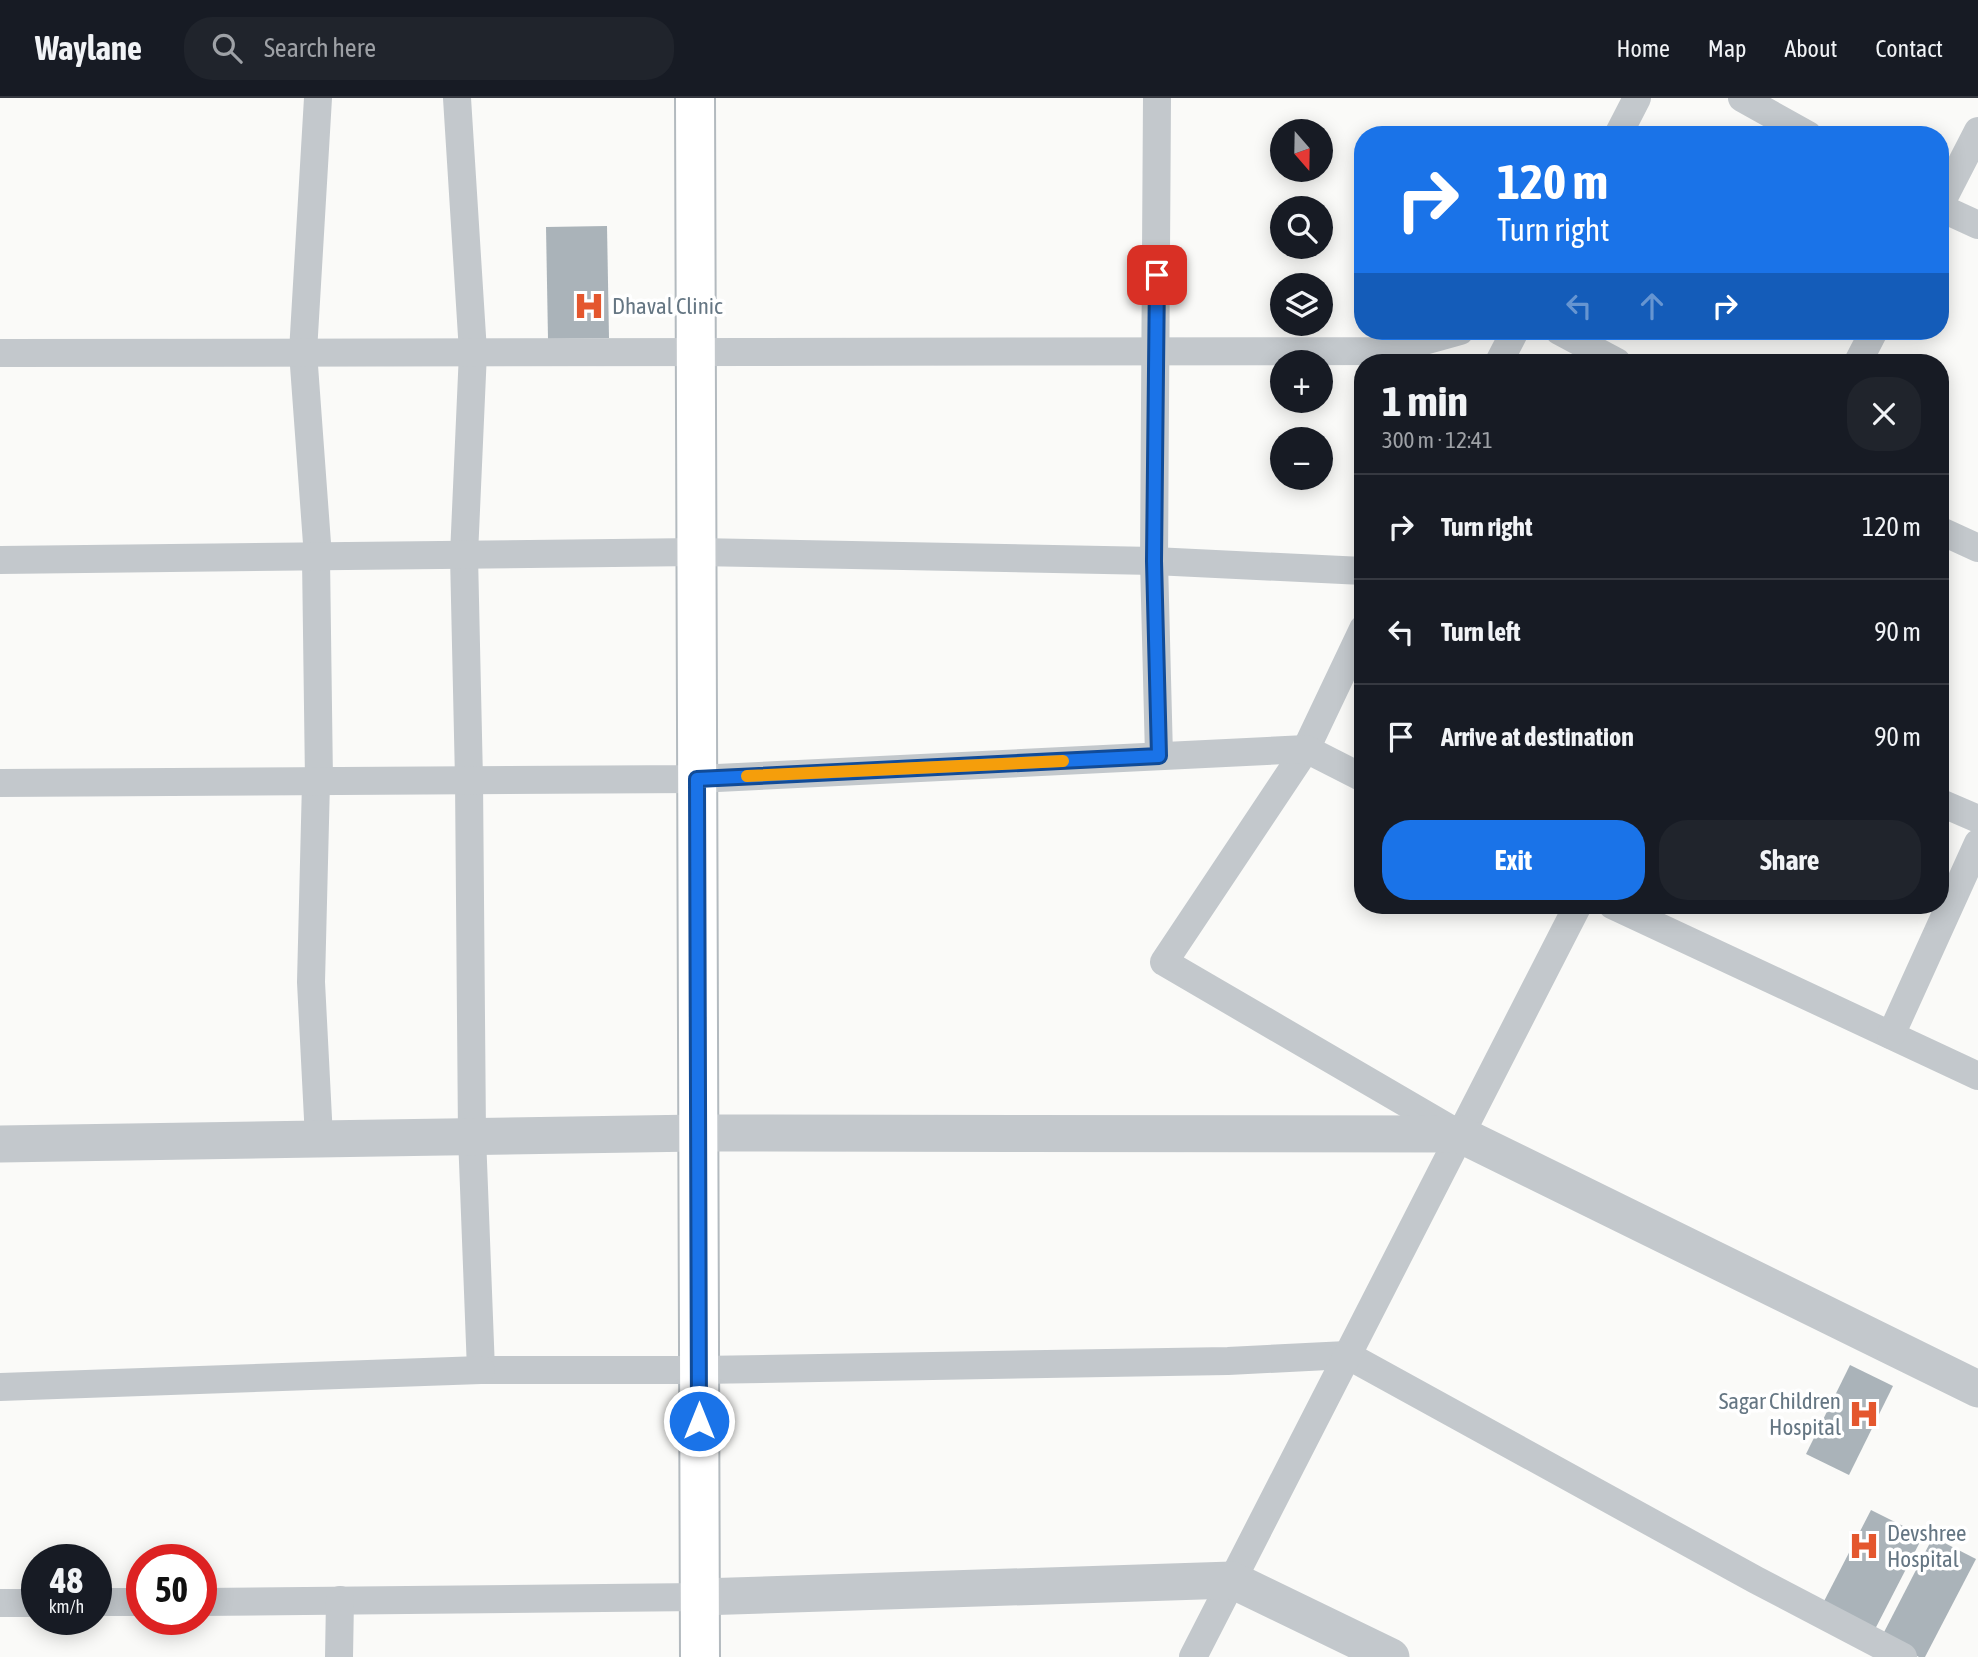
<!DOCTYPE html>
<meta charset="utf-8">
<style>
body{margin:0;font-family:"Asap Condensed",sans-serif;background:#20242c;color:#f1f3f6;height:100vh;display:flex;flex-direction:column;font-size:26px;white-space:nowrap}
*{box-sizing:border-box;margin:0}
p{font-size:23px;color:#9ea1a6}
.icon{flex:none;width:38px;height:38px;fill:none;stroke:currentColor;stroke-width:2;stroke-linecap:round;stroke-linejoin:round}
.map{position:relative;flex:1;overflow:hidden}
.side{position:absolute;left:1354px;top:256px;width:595px;height:560px;display:flex;flex-direction:column;background:#171b24;border-radius:28px;box-shadow:0 4px 18px #0003}
.side>*{flex:none}
.top-card{position:absolute;left:1354px;top:28px;width:595px;height:214px;border-radius:28px;box-shadow:0 4px 18px #0003;background:#1a73e8;color:#fff;overflow:hidden}
.needle{width:46px;rotate:160deg}
.fabs{position:absolute;left:1270px;top:21px;display:grid;gap:14px}
.fabs a{display:grid;place-items:center;width:63px;height:63px;border-radius:50%;background:#171b24;box-shadow:0 4px 18px #0003;font-size:35px}
.speed{position:absolute;left:21px;top:1446px;display:flex;gap:14px;font-size:35px;font-weight:700;text-align:center}
.speed>*{display:grid;place-content:center;width:91px;height:91px;border-radius:50%;background:#171b24;box-shadow:0 4px 18px #0003;line-height:1}
.speed small{font-size:18px;font-weight:400}
.speed .limit{border:10px solid #d22;background:#fff;color:#111}
.pin{position:absolute;display:grid;place-items:center;width:60px;height:60px;color:#fff;margin:-30px;border-radius:14px;box-shadow:0 4px 10px #0006}
.me{position:absolute;width:77px;margin:-38px;rotate:0deg;stroke-linejoin:round;filter:drop-shadow(0 0 5px #0008)}
.turn{display:flex;align-items:center;gap:24px;height:147px;padding:0 28px;font-size:32px}
.turn .icon{width:91px;height:91px;stroke-width:2.5}
.turn b{display:block;font-size:49px;line-height:60px}
.lanes{display:flex;align-items:center;height:66px;padding:0 28px;background:#0003;justify-content:center;gap:35px;direction:ltr}
.lanes .off{opacity:.35}
.round{display:grid;place-items:center;flex:none;width:74px;height:74px;border-radius:28px;background:#20242c}
.headline{display:flex;align-items:center;justify-content:space-between;height:119px;padding:0 28px}
h1{font-size:42px;font-weight:700;line-height:52px}
.action{display:flex;gap:14px;margin-top:auto;padding:14px 28px}
.action a{flex:1;height:80px;border-radius:28px;background:#1a73e8;color:#fff;font-size:28px;font-weight:700;line-height:80px;text-align:center}
.action a+a{background:#20242c;color:#f1f3f6}
ul{padding:0;list-style:none}
li{display:flex;align-items:center;gap:21px;height:105px;padding:0 28px;border-top:2px solid #363941}
li div{flex:1}
li b{display:block;font-size:26px}
li em{font-style:normal}
header{display:flex;align-items:center;gap:42px;box-sizing:border-box;height:98px;padding:0 35px;background:#171b24;border-bottom:2px solid #363941}
header strong{font-size:33px}
nav{display:flex;gap:38px;margin-inline-start:auto;font-size:24px}
.search{width:490px;height:63px;background:#20242c;display:flex;align-items:center;gap:18px;box-sizing:border-box;padding:0 24px;border-radius:28px;color:#9ea1a6;font-size:26px}
.map>svg:first-child{display:block}
</style>
<header>
<strong>Waylane</strong>
<div class="search"><svg class="icon" aria-label="search" viewBox="0 0 24 24"><circle cx="10" cy="10" r="6"/><path d="M15 15l6 6"/></svg>Search here</div>
<nav><a>Home</a><a>Map</a><a>About</a><a>Contact</a></nav>
</header>
<div class="map">
<svg width="1978" height="1559" viewBox="0 0 1978 1559">
<rect width="100%" height="100%" fill="#fafaf8"/>
<g fill="#aab3b9">
<polygon points="607,128 609,240 548,241 546,129"/>
<polygon points="1850,1267 1893,1288 1849,1377 1806,1356"/>
<polygon points="1871,1412 1923,1438 1872,1537 1820,1511"/>
<polygon points="1933,1439 1976,1461 1925,1559 1919,1559 1881,1540"/>
</g>
<g fill="none" stroke-linecap="round" stroke-linejoin="round">
<g stroke="#b3babf" stroke-width="42">
<polyline id="secondary" points="695,0 700,1559"/>
</g>
<g stroke="#c3c8cc" stroke-width="28">
<polyline points="318,0 303,254 318,459 316,460 319,683 316,684 311,884 319,1040"/>
<polyline points="457,0 473,254 464,457 469,682 472,1038 481,1272 699,1272 1228,1263 1347,1257 1756,1482 1903,1559"/>
<polyline points="1157,0 1154,463 1159,658"/>
<polyline points="1742,0 1808,37"/>
<polyline points="1618,37 1637,0"/>
<polyline points="1941,105 1978,33"/>
<polyline points="1941,110 1978,127"/>
<polyline points="1559,233 1617,264"/>
<polyline points="0,255 1388,253 1460,233"/>
<polyline points="1499,264 1515,233"/>
<polyline points="1858,264 1874,233"/>
<polyline points="1941,433 1978,450"/>
<polyline points="0,462 697,454 1154,463 1363,473"/>
<polyline points="1363,531 1306,651 1164,864 1459,1036"/>
<polyline points="0,685 697,681 1306,651 1363,680"/>
<polyline points="1941,705 1978,721"/>
<polyline points="1612,807 1978,978"/>
<polyline points="1891,937 1978,745"/>
<polyline points="0,1289 481,1272"/>
<polyline points="96,1504 142,1504"/>
<polyline points="201,1504 700,1499"/>
<polyline points="0,1505 37,1505"/>
<polyline points="339,1559 340,1502"/>
<polyline points="1193,1559 1578,807"/>
</g>
<g stroke="#c3c8cc" stroke-width="37">
<polyline points="0,1046 699,1035 1459,1036 1978,1291"/>
<polyline points="700,1499 1232,1482 1391,1559"/>
</g>
<use href="#secondary" stroke="#fff" stroke-width="38"/>
</g>
<g fill="none" stroke-linecap="round" stroke-linejoin="round">
<g stroke="#114b97" stroke-width="18">
<polyline id="route" points="699,1323 697,681 1159,658 1154,463 1157,177"/>
</g>
<use href="#route" stroke="#1a73e8" stroke-width="12"/>
<polyline stroke="#f59e0b" stroke-width="12" points="747,678 1063,663"/>
</g>
<defs>
<g id="hospital-bare" transform="scale(2.415)"><path d="M-5-5h3v3.5h4V-5h3V5h-3V1.5h-4V5h-3Z" fill="#e4572e" stroke="#fff" stroke-width="2.5" paint-order="stroke"/></g>
</defs>
<g fill-rule="evenodd">
<use href="#hospital-bare" x="589" y="208"/>
<use href="#hospital-bare" x="1864" y="1316"/>
<use href="#hospital-bare" x="1864" y="1448"/>
</g>
<g text-anchor="middle" dominant-baseline="central" stroke-width="7" stroke-linejoin="round" paint-order="stroke">
<g font-size="23" fill="#657683" stroke="#fff" text-anchor="start">
<text x="612" y="208">Dhaval Clinic</text>
<text x="1841" y="1303" text-anchor="end">Sagar Children<tspan x="1841" dy="26">Hospital</tspan></text>
<text x="1887" y="1435">Devshree<tspan x="1887" dy="26">Hospital</tspan></text>
</g>
</g>
</svg>
<div class="fabs">
<a><svg class="needle" viewBox="-14 -14 28 28"><path d="M0-13l5 13h-10z" fill="#e53935"/><path d="M0 13l5-13h-10z" fill="#9ea1a6"/></svg></a>
<a><svg class="icon" aria-label="search" viewBox="0 0 24 24"><circle cx="10" cy="10" r="6"/><path d="M15 15l6 6"/></svg></a>
<a><svg class="icon" aria-label="layers" viewBox="0 0 24 24"><path d="M12 4l9 5-9 5-9-5zM3 14l9 5 9-5"/></svg></a>
<a>+</a>
<a>−</a>
</div>
<div class="speed"><div>48<small>km/h</small></div><div class="limit">50</div></div>
<div class="pin" style="left:1157px;top:177px;background:#d93025"><svg class="icon" aria-label="arrive" viewBox="0 0 24 24"><path d="M6 21V4h12l-3 4 3 4H6"/></svg></div>
<svg class="me" style="left:699px;top:1323px" viewBox="-20 -20 40 40"><circle r="17" fill="#1a73e8" stroke="#fff" stroke-width="3"/><path d="M0-11L8 9 0 5-8 9z" fill="#fff"/></svg>
<div class="top-card">
<div class="turn"><svg class="icon" aria-label="right" viewBox="0 0 24 24"><path d="M7 20v-9h11M14 6l5 5-5 5"/></svg><div><b>120 m</b>Turn right</div></div>
<div class="lanes"><svg class="icon off" aria-label="left" viewBox="0 0 24 24"><path d="M17 20v-9H6M10 6l-5 5 5 5"/></svg><svg class="icon off" aria-label="ahead" viewBox="0 0 24 24"><path d="M12 20V5M6 11l6-6 6 6"/></svg><svg class="icon" aria-label="right" viewBox="0 0 24 24"><path d="M7 20v-9h11M14 6l5 5-5 5"/></svg></div>
</div>
<section class="side">
<div class="headline"><div><h1>1 min</h1><p>300 m · 12:41</p></div><a class="round"><svg class="icon" aria-label="close" viewBox="0 0 24 24"><path d="M6 6l12 12M18 6L6 18"/></svg></a></div>
<ul>
<li><svg class="icon" aria-label="right" viewBox="0 0 24 24"><path d="M7 20v-9h11M14 6l5 5-5 5"/></svg><div><b>Turn right</b></div><em>120 m</em></li>
<li><svg class="icon" aria-label="left" viewBox="0 0 24 24"><path d="M17 20v-9H6M10 6l-5 5 5 5"/></svg><div><b>Turn left</b></div><em>90 m</em></li>
<li><svg class="icon" aria-label="arrive" viewBox="0 0 24 24"><path d="M6 21V4h12l-3 4 3 4H6"/></svg><div><b>Arrive at destination</b></div><em>90 m</em></li>
</ul>
<div class="action"><a>Exit</a><a>Share</a></div>
</section>
</div>
